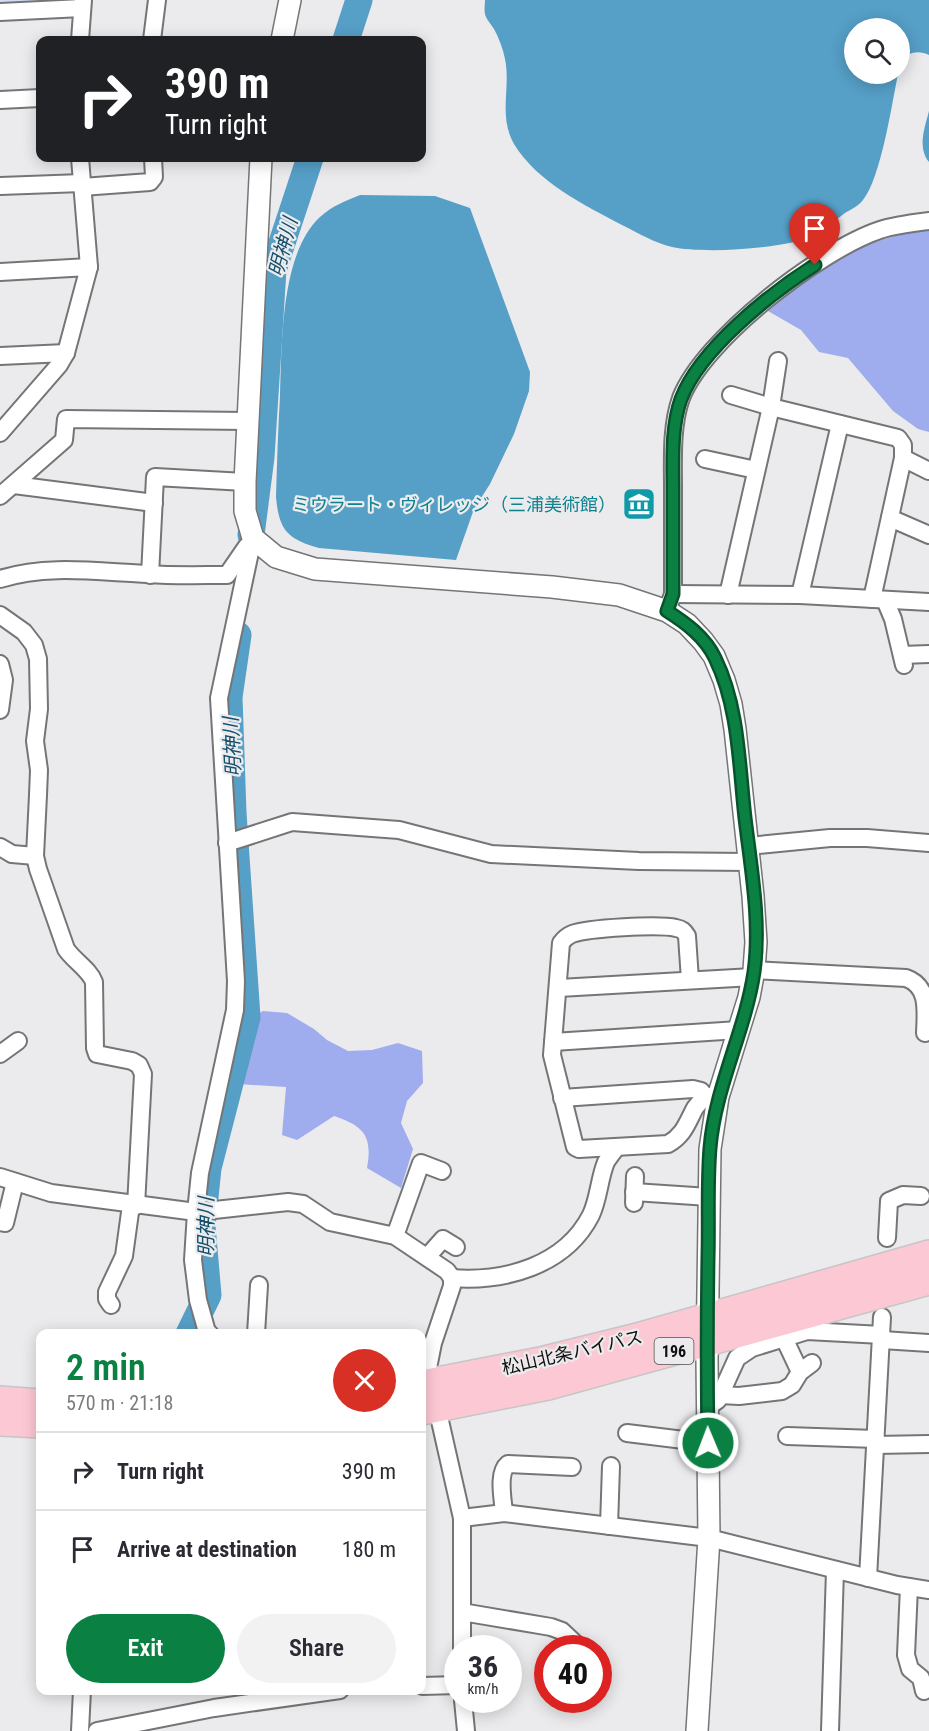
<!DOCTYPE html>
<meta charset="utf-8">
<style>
body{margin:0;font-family:"Roboto Condensed","Noto Sans JP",sans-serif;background:#f2f2f3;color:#2b2b33;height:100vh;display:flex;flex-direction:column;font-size:22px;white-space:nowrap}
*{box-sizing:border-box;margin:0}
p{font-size:20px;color:#7c7c81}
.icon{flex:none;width:33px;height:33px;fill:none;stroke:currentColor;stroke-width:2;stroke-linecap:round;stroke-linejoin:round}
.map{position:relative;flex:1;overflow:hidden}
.details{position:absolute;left:36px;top:1329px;width:390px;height:366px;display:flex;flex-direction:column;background:#fff;border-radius:12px;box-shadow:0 3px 15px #0003}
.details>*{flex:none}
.hud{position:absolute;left:36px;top:36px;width:390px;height:126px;border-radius:12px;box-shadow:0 3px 15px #0003;background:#202124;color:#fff;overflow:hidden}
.tools{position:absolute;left:844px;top:18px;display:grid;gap:12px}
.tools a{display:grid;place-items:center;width:66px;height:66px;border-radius:50%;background:#fff;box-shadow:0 3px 15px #0003;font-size:30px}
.speed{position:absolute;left:444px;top:1635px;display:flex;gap:12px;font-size:30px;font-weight:700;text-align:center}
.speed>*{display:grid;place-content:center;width:78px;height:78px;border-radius:50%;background:#fff;box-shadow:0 3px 15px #0003;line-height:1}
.speed small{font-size:15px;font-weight:400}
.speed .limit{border:9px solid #d22;background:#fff;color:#111}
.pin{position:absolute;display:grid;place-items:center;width:51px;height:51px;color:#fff;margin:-62px -26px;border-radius:50% 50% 50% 0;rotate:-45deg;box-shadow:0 0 6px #0007}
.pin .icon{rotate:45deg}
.me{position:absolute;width:66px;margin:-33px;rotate:359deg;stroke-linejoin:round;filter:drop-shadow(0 0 4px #0008)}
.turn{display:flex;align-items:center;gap:21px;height:126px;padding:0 30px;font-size:27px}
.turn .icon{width:78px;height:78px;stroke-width:2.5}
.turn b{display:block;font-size:42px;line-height:51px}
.round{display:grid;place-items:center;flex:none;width:63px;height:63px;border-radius:32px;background:#f2f2f3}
.overview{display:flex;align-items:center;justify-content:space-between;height:102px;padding:0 30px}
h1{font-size:36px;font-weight:600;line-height:45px;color:#0b8043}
.button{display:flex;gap:12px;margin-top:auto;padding:12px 30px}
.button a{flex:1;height:69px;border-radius:36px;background:#0b8043;color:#fff;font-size:24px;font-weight:600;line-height:69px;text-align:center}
.button a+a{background:#f2f2f3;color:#2b2b33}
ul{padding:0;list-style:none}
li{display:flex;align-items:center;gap:18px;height:78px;padding:0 30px;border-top:2px solid #e1e1e2}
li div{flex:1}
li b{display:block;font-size:22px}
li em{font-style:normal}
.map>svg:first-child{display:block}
</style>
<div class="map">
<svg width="929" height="1731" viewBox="0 0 929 1731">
<rect width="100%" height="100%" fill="#ebebed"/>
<polygon fill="#d4dbf5" points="0,0 73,0 71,4 0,8"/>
<g fill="#9faced">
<path d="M929,230V432L918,429L893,411L848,358L819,352L801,330L768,311C815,270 865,236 929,230Z"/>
<path d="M263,1011L287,1013L314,1029L327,1040L348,1051L372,1050L398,1043L422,1051L423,1083L407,1101L401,1123L413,1149L401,1188L367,1168C373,1135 363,1126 334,1116L297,1140L282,1135L286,1087L238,1084L254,1016Z"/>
</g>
<g fill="#569fc7">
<path d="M485,0H929V55C918,50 908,52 900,62V28H855V74H898C892,103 881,178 863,200C857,208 848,210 841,216C832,222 826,231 816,235C786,249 705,254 672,247C655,243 638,233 622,225C584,205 537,182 514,144C498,116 511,88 505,59C503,49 499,38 494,29C491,24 486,19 485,14C484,10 485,4 485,0Z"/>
<path d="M929,111V162C917,147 925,127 929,111Z"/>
<path d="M360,195L435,196L470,208L530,372L529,391L514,434L490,484L474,509L456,560L319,548C287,539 279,530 276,497C277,463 278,429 280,396C282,345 280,254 320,217C332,206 345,201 360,195Z"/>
</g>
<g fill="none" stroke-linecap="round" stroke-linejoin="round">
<g stroke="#569fc7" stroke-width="27">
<polyline points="346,40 359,0"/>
<polyline points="251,535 261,457 273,270 310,158"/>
<polyline points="189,1334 208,1295 202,1226 208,1168 247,1017 233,813 229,697 238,635"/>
</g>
<g stroke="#747576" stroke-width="20">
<g id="minor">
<polyline points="0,12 82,8"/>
<polyline points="80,40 83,0"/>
<polyline points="152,40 157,0"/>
<polyline points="0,100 40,98"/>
<polyline points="0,186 82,183"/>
<polyline points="82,187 150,182 154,177 153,158"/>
<polyline points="0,272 89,267"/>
<polyline points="0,356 66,353"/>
<polyline points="731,395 771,407 778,361"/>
<polyline points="0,433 59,365 66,353 89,267 80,158"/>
<polyline points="903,458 929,471"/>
<polyline points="705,459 756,470"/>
<polyline points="14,485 154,503"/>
<polyline points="0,496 64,440 66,419 248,421"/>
<polyline points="890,518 929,535"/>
<polyline points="150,575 155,477 245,482"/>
<path d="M0,579C48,564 98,572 148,574C174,576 201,575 227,575L247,546"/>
<polyline points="673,594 800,595 929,602"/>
<polyline points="728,595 771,407 898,438 903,445 903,458 872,599"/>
<polyline points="800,595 840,424"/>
<polyline points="885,600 893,619 904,665"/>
<path d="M667,611L673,594C673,559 673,524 673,489C673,460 671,426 681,398C704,339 820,250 880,230C895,225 913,223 929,221"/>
<path d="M0,615L24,632L34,645L38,659L39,709L35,741L39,770L38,795L35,856L38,869L66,949C74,961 89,969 94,982L95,1048L97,1054L132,1061L139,1065L143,1074L136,1206"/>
<polyline points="902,655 929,654"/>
<polyline points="0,664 4,680 0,710"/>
<polyline points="227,843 292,822 399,830 491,854 639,861 750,862"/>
<polyline points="748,846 830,838 867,838 929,843"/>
<polyline points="0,847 12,854 35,856"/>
<path d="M754,970L906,978C929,986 926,1010 925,1033"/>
<path d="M690,980L687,936C684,931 682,929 676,928C659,924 588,928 572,934C567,936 564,939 561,943L552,1055L575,1147L579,1149L668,1144C684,1135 687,1123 695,1108C698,1104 702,1100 705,1096L718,1097"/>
<polyline points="559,988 753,977"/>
<polyline points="553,1042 739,1030"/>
<polyline points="0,1054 18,1041"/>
<polyline points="562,1098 693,1089 701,1091 705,1096"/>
<polyline points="0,1177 51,1193 196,1212 288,1202 303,1204 330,1222 395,1236 447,1271 452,1278 452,1286 433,1343 428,1368 462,1518 462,1648"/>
<polyline points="634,1192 709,1197"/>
<polyline points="634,1203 635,1176"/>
<polyline points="0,1222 5,1223 15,1182"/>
<polyline points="395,1236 421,1163 442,1171"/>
<polyline points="887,1238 889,1201 903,1195 921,1196"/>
<polyline points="427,1257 443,1239 456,1247"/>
<path d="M452,1278C505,1282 565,1266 591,1215C599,1198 599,1179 606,1162C609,1157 613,1152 617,1147"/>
<polyline points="111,1305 107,1299 107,1292 124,1256 131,1205"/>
<polyline points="210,1334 207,1332 198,1300 193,1260 196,1212 200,1173 235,1010 236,981 219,698 253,538"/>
<polyline points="256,1334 259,1285"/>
<polyline points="784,1338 800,1372"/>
<polyline points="882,1340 929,1343"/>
<polyline points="720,1395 739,1396 782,1391 792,1385 800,1372 812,1363"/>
<polyline points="708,1407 718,1400 737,1358 752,1348 807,1331 882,1335"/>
<polyline points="627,1433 708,1443"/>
<polyline points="787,1436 876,1439"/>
<polyline points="876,1445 929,1444"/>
<path d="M504,1513C503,1499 497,1473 508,1464L572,1467"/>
<polyline points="462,1518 504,1513 709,1538 897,1585 929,1590"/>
<polyline points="609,1526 611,1466"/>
<polyline points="868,1578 882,1317"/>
<polyline points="909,1587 906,1655 910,1669 921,1678 924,1691"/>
<polyline points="462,1612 551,1627 562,1631 577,1645"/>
<polyline points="422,1686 458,1685"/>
<polyline points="463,1700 466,1731"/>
<polyline points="80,1731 82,1690"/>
<polyline points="97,1731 214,1708 340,1690"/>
<polyline points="830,1731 835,1570"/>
</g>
</g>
<g stroke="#747576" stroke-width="24">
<g id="tertiary">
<polyline points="282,40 290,0"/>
<polyline points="261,158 245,482 245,511 253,538 276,557 315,569 552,587 619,595 667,611 687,624 703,641 714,656 724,680 731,704 735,729 753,896 756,942 754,970 749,997 718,1097 710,1149 707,1360 709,1538 697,1731"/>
</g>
</g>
<g stroke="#c6c6c6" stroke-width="30">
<g id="trunk">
<polyline points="422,1384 540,1361 641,1336 929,1254"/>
<polyline points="0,1400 40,1403"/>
<polyline points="422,1411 548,1386 929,1281"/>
<polyline points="0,1422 40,1424"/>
</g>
</g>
<use href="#minor" stroke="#fff" stroke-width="16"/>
<use href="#tertiary" stroke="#fff" stroke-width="21"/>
<use href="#trunk" stroke="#fcc8d4" stroke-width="27"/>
</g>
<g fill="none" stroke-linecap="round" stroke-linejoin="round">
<g stroke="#07532c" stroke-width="15">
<path id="route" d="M708,1443C707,1381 707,1319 708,1257C709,1220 707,1184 710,1148C715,1087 745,1032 754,972C761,922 751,868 745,818C739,765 739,707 715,658C705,637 686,623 667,611L673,594C673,559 673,524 673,489C673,460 671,427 681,399C700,349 771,293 815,265"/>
</g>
<use href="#route" stroke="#0b8043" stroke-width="10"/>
</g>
<defs>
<g id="museum-square" transform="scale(1.725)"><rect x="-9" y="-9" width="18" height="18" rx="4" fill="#0f9aa8" stroke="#ebebed"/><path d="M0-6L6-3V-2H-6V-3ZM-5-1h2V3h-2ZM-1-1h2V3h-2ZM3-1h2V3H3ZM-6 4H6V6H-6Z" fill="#fff"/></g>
</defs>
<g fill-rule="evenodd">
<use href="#museum-square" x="639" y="504"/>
</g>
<g text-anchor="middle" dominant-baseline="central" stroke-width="4.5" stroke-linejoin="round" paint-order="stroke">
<rect fill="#ebebed" stroke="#525253" stroke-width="1.5" x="654.5" y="1338" width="39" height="26" rx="4.5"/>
<g font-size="16" font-weight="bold" fill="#111">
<text x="674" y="1351">196</text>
</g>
<g font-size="18" fill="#0d838f" stroke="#ebebed" text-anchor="end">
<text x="616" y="504">ミウラート・ヴィレッジ（三浦美術館）</text>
</g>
<g font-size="18" fill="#111" stroke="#ebebed">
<text transform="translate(572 1352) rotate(-13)">松山北条バイパス</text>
</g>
<g font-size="20" font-style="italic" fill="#16506c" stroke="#ebebed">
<text transform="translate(283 247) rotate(-75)">明神川</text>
<text transform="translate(232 747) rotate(-93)">明神川</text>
<text transform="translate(206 1227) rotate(-90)">明神川</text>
</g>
</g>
</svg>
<div class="tools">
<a><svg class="icon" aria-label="search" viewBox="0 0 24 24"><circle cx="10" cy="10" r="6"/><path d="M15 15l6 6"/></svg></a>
</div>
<div class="speed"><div>36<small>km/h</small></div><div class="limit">40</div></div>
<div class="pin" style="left:815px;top:265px;background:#d93025"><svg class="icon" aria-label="arrive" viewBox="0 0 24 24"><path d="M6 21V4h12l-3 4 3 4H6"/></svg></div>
<svg class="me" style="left:708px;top:1443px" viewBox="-20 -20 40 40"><circle r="17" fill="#0b8043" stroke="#fff" stroke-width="3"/><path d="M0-11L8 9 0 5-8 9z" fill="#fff"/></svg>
<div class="hud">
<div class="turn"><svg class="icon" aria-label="right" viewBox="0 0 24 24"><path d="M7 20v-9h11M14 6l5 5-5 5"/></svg><div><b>390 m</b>Turn right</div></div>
</div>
<section class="details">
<div class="overview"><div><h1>2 min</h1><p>570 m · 21:18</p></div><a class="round" style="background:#d93025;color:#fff"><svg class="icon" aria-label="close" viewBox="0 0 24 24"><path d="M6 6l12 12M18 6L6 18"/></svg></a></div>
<ul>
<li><svg class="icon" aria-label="right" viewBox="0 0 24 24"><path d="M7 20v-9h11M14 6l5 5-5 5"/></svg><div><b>Turn right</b></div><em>390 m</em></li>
<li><svg class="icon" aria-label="arrive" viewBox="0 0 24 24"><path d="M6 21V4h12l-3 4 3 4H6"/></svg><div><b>Arrive at destination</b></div><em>180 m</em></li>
</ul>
<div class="button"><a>Exit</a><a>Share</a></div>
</section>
</div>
